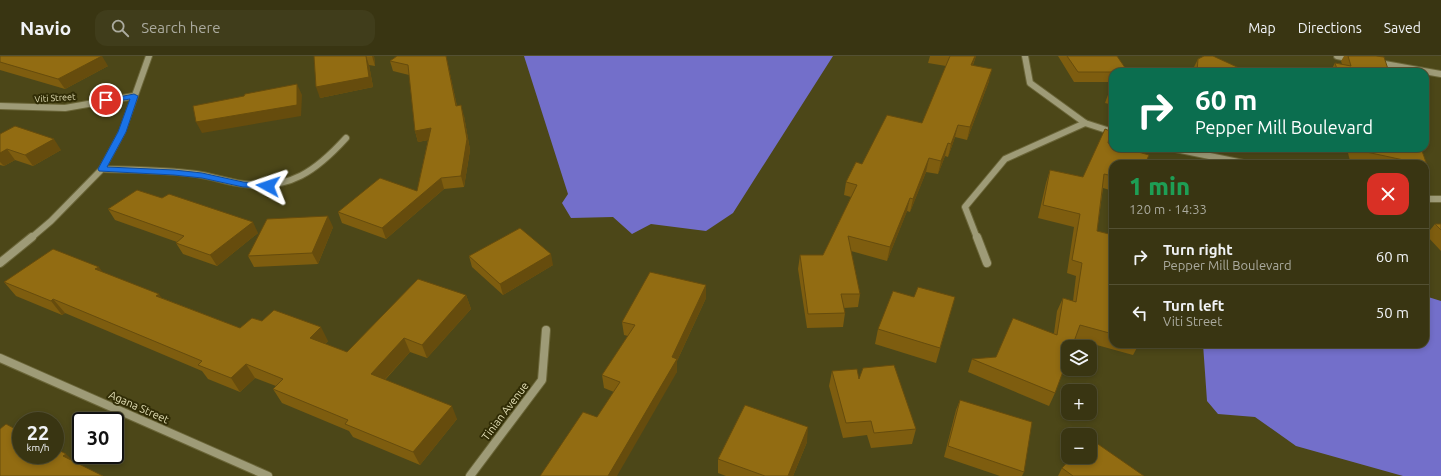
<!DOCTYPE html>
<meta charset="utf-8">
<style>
body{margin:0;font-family:Ubuntu,sans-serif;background:#403d1b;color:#f1f3f6;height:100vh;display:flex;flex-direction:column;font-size:15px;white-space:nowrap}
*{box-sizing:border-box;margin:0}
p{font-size:13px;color:#abab9f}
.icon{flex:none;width:22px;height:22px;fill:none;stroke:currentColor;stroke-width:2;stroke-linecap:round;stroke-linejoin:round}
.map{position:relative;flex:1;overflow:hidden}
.panel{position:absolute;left:1109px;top:104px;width:320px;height:188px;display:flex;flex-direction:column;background:#393512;border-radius:12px;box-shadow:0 2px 6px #0003,0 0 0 1px #535032}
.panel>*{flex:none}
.guide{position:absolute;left:1109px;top:12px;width:320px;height:84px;border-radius:12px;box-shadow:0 2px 6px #0003,0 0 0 1px #535032;background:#0b6e4f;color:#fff;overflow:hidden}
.fabs{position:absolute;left:1061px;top:284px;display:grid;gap:8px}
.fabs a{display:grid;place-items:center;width:36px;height:36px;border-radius:8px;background:#393512;box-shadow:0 2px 6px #0003,0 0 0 1px #535032;font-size:20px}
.speed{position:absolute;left:12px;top:356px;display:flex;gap:8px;font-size:20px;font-weight:700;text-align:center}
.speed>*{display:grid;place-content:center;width:52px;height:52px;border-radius:50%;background:#393512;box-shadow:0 2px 6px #0003,0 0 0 1px #535032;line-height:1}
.speed small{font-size:10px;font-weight:400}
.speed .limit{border:2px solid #111;border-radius:6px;background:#fff;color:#111}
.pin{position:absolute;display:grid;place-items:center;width:34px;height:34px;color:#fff;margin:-17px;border:2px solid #fff;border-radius:50%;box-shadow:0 1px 4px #0007}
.me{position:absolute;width:44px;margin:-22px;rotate:275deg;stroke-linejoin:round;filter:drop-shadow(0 0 3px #0008)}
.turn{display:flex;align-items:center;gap:14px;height:84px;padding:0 20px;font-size:18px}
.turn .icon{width:52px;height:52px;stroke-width:2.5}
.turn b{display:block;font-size:28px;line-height:34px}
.round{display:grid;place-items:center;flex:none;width:42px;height:42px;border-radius:12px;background:#403d1b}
.head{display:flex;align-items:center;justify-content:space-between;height:68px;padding:0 20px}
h1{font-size:24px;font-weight:800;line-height:30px;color:#1e9e55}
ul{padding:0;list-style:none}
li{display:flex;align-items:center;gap:12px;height:56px;padding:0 20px;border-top:1px solid #535032}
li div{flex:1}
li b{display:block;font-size:15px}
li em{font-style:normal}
header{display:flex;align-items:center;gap:24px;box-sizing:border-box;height:56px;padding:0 20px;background:#393512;border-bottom:1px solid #535032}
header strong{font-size:19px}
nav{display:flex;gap:22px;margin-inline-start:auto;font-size:14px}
.search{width:280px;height:36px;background:#403d1b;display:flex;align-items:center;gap:10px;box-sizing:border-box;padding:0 14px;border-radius:12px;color:#abab9f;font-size:15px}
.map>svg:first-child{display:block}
</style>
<header>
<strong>Navio</strong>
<div class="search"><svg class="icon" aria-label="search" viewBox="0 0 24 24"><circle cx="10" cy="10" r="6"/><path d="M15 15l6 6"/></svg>Search here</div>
<nav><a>Map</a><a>Directions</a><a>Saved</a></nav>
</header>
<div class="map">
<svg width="1441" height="420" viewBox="0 0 1441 420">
<rect width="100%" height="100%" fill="#4c4718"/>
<g fill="#736fca">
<polygon points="524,0 833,0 733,157 706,175 651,168 632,178 613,161 571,162 562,147 568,138"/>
<polygon points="1425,240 1441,245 1441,420 1403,420 1296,390 1255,361 1218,358 1207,345 1203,288 1425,288"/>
</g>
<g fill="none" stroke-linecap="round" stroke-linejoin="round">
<g stroke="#6a6538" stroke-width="8">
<g id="minor-far1">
<polyline points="1025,0 1030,27 1085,67 1113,76"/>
<polyline points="1337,0 1353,3"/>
<polyline points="1379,7 1441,18"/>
<polyline points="0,50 65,52 134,40"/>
<polyline points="1171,92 1248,108"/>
<path d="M102,113C133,114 165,114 196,118C212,120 227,126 244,128C290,134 316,115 346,82"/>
<polyline points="1425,143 1441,143"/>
<polyline points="31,182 51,165 102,113 122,76 149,0"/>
<polyline points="977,182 965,151 1005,103 1085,67"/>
</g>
</g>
<g stroke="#6a6538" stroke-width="10">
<g id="minor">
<polyline points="977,181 987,207"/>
<polyline points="0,207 32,181"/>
<polyline points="0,302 268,420"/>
<polyline points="470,420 542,324 546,274"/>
</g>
</g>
<use href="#minor-far1" stroke="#9e9b77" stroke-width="6"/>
<use href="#minor" stroke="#9e9b77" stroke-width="8"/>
</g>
<g fill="#7e5d0f">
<polygon points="0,0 108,10 65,33 0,14"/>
<polygon points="314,0 374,0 375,10 369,9 373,31 320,42"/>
<polygon points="397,0 446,0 457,50 464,60 470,94 464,131 444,133 386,183 342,167 338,156 417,135 428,84 418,86 415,75 409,19 393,15 390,5"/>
<polygon points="930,0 976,0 973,9 989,25 967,84 955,81 948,101 945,100 938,118 926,116 910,156 907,155 887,205 851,195 860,238 858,251 844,252 845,257 843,271 807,272 798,213 800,199 823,199 851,141 844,139 846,126 862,108 922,67 946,10 928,7"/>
<polygon points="1058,0 1117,0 1113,16 1113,26 1074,26"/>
<polygon points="1344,0 1376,0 1389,16 1330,16 1335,7 1342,8 1341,5"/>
<polygon points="1198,3 1248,16 1193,16 1193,13"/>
<polygon points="1113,32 1113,49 1105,47 1109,36"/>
<polygon points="0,78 61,94 33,110 15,104 4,110 0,109"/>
<polygon points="1108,87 1113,108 1113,135 1103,132 1097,175 1113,179 1113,288 1139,288 1133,299 1075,283 1055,337 1049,350 968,316 972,303 996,301 1054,277 1057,255 1063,242 1073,245 1076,220 1067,217 1074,171 1038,162 1046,127 1050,114 1083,121"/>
<polygon points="1290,92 1310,92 1307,96"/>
<polygon points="1322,92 1421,92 1427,109 1425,111 1425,108 1363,108 1350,105 1348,97"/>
<polygon points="108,153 258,177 217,210 183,198 176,187 177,186 115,164"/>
<polygon points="1435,168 1441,168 1441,195 1426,179"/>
<polygon points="333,171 318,208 254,211 248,200"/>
<polygon points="469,200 553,209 503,239 472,211"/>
<polygon points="102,216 162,242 240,272 262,265 328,285 325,288 347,296 466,239 471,253 427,302 410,296 385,324 457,363 420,409 353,381 349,375 282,347 273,333 276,330 255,322 240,336 208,323 202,315 65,257 62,259 16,240 4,226"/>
<polygon points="955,241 936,307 875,288 878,273"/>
<polygon points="706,242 677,305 677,316 597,361 614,336 604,332 602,319 628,280 624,279 622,266"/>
<polygon points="832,315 859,323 916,373 912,388 871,392 867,379 843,382 829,330"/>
<polygon points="960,344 1024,416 1022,420 1000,420 944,401 956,354"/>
<polygon points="807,386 793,420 726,420 718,417 718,403"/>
<polygon points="1062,412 1144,420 1058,420"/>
</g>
<g fill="#664c0d">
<polygon points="102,0 108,10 65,33 58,23"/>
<polygon points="366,0 369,9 373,31 320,42 316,31"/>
<polygon points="372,0 374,0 375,10"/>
<polygon points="446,0 447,3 459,61 456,50"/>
<polygon points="975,0 976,0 968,21 971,9"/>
<polygon points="992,13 989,25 967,84 970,71"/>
<polygon points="297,28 302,39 301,60 202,77 196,66"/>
<polygon points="461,49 464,60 470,94 464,131 461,120"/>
<polygon points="958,69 955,81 948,101 951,88"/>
<polygon points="431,72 434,83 418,86 415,75"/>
<polygon points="54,83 61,94 33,110 25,99"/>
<polygon points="948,87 945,100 938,118 941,105"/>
<polygon points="7,93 15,104 4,110 0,106 0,97"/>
<polygon points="929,102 926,116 910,156 913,143"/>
<polygon points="441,122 444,133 386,183 382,172"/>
<polygon points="910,142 907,155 887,205 890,191"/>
<polygon points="328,160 333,171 318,208 312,197"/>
<polygon points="253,166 258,177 217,210 210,199"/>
<polygon points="551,198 553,209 503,239 500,228"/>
<polygon points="99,211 109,225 95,213"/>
<polygon points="706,229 706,242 677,305 677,316 617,420 608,420 672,301"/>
<polygon points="159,238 168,252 156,240"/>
<polygon points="466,239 471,253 427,302 422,289"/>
<polygon points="53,243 65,257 62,259 51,245"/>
<polygon points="321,271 328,285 317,296 310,282"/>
<polygon points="404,282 410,296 377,332 371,318"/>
<polygon points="246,308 255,322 240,336 231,322"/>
<polygon points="452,350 457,363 420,409 413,396"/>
<polygon points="808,371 807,386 793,420 788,420"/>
<polygon points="66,398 80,412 63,400"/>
</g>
<g fill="#926c12" stroke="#664c0d">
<polygon points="0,0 102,0 58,23 0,6"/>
<polygon points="314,0 366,0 369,21 316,31"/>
<polygon points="397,0 446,0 456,50 461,49 467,83 461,120 441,122 382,172 338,156 380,122 417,135 431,72 415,75 408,9 390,5"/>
<polygon points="950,0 975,0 971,9 992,13 970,71 958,69 951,88 948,87 941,105 929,102 913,143 910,142 890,191 848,180 860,238 841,238 845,257 808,258 800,199 823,199 857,129 846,126 856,106 862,108 887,59 922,67"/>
<polygon points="1067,0 1117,0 1128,16 1078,16"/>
<polygon points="1204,0 1213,0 1248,16 1197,16 1198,3"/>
<polygon points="1348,0 1376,0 1384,1 1389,16 1338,16 1335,7 1351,10"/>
<polygon points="1292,12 1312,16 1293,16"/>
<polygon points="297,28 297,49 196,66 193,50 244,40 245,38"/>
<polygon points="1113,32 1113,38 1109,36"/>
<polygon points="15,70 54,83 25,99 7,93 0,97 0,78"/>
<polygon points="1105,73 1110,75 1108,87 1113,89 1113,92 1124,92 1149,99 1145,108 1113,108 1113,120 1104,118 1097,175 1113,179 1113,278 1080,269 1072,291 1068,291 1068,302 1055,337 972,303 996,301 1013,262 1057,279 1063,242 1076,246 1082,207 1072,204 1080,158 1043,149 1050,114 1083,121"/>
<polygon points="1356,92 1421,92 1427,109 1357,94"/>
<polygon points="137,134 162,142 169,138 253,166 210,199 176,187 184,180 108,153"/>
<polygon points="328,160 312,197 248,200 267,163"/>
<polygon points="1435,168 1441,168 1441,174"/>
<polygon points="520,172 551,198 500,228 469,200"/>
<polygon points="53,193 99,211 95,213 159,238 156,240 240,272 252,262 262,265 274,254 321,271 310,282 347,296 418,223 466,239 422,289 404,282 371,318 452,350 413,396 345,368 348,364 273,333 283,323 246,308 231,322 198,309 202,305 53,243 51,245 4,226"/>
<polygon points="650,216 706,229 672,301 677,303 608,420 540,420 583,356 597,361 620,326 602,319 635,269 622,266"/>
<polygon points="918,231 955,241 940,292 878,273 893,235 914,241"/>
<polygon points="894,309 916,373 874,377 871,365 846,367 832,315 857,313 859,323 863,312"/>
<polygon points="960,344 1032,366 1024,416 948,390"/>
<polygon points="745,349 808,371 788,420 765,420 718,403"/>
<polygon points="6,368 21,376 21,399 55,399 55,392 66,398 63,400 103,420 0,420 0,373"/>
<polygon points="1090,385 1095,386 1144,420 1073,420 1062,412 1072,401 1090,401"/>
</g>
<polygon fill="#1a73e8" stroke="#114b97" points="134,38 138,40 126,76 107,111 174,114 202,117 243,126 268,128 271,128 271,132 243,131 202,122 174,119 99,115 98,113 118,76 130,43 106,47 103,44"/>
<g text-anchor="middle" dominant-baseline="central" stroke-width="4" stroke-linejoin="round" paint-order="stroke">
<g font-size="9" fill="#e3dfb6" stroke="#312d06">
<text transform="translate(55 42) rotate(-4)">Viti Street</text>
</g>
<g font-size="11" fill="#e3dfb6" stroke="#312d06">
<text transform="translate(139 351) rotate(24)">Agana Street</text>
<text transform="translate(505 355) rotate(-53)">Tinian Avenue</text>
</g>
</g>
</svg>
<div class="fabs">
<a><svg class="icon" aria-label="layers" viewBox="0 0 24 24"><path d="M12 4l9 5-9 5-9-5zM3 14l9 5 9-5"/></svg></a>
<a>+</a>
<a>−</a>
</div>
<div class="speed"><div>22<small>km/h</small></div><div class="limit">30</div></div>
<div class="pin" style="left:106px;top:44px;background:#d93025"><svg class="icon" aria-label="arrive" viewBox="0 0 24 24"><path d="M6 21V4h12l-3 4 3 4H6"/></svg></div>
<svg class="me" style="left:268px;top:130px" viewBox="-20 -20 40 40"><path d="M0-17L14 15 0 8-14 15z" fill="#1a73e8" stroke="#fff" stroke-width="4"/></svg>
<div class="guide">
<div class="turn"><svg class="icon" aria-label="right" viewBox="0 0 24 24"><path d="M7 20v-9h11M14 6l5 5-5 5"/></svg><div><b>60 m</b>Pepper Mill Boulevard</div></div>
</div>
<section class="panel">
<div class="head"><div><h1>1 min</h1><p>120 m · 14:33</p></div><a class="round" style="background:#d93025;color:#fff"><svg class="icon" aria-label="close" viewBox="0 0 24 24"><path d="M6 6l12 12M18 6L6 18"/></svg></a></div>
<ul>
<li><svg class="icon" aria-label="right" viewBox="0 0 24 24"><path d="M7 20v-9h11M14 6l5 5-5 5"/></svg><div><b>Turn right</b><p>Pepper Mill Boulevard</p></div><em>60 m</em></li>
<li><svg class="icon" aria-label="left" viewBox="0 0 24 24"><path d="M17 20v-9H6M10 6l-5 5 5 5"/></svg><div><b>Turn left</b><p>Viti Street</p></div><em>50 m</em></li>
</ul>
</section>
</div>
